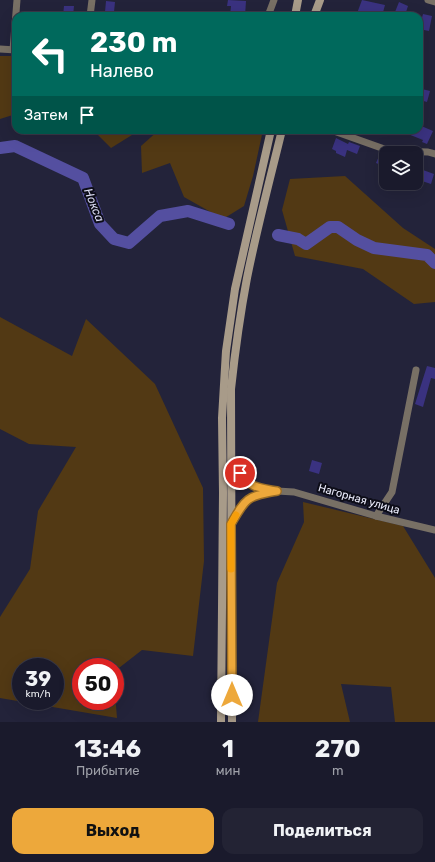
<!DOCTYPE html>
<html lang="ru">
<meta charset="utf-8">
<style>
body{margin:0;font-family:Rubik,sans-serif;background:#232334;color:#f1f3f6;height:100vh;display:flex;flex-direction:column;font-size:15px;white-space:nowrap}
*{box-sizing:border-box;margin:0}
p{font-size:13px;color:#9fa1a9}
.icon{flex:none;width:22px;height:22px;fill:none;stroke:currentColor;stroke-width:2;stroke-linecap:round;stroke-linejoin:round}
.map{position:relative;height:722px;overflow:hidden}
.drawer{display:flex;flex-direction:column;background:#1a1a2c;flex:1}
.drawer>*{flex:none}
.top-card{position:absolute;left:12px;top:12px;width:411px;height:122px;border-radius:12px;box-shadow:0 4px 16px #0002,0 0 0 1px #383848;background:#00695c;color:#fff;overflow:hidden}
.tools{position:absolute;left:379px;top:146px;display:grid;gap:8px}
.tools a{display:grid;place-items:center;width:44px;height:44px;border-radius:8px;background:#1a1a2c;box-shadow:0 4px 16px #0002,0 0 0 1px #383848;font-size:20px}
.speed{position:absolute;left:12px;top:658px;display:flex;gap:8px;font-size:20px;font-weight:700;text-align:center}
.speed>*{display:grid;place-content:center;width:52px;height:52px;border-radius:50%;background:#1a1a2c;box-shadow:0 4px 16px #0002,0 0 0 1px #383848;line-height:1}
.speed small{font-size:10px;font-weight:400}
.speed .limit{border:6px solid #d22;background:#fff;color:#111}
.pin{position:absolute;display:grid;place-items:center;width:34px;height:34px;color:#fff;margin:-17px;border:2px solid #fff;border-radius:50%;box-shadow:0 1px 4px #0007}
.me{position:absolute;width:44px;margin:-22px;rotate:0deg;stroke-linejoin:round;filter:drop-shadow(0 0 3px #0008)}
.turn{display:flex;align-items:center;gap:14px;height:84px;padding:0 12px;font-size:18px}
.turn .icon{width:52px;height:52px;stroke-width:2.5}
.turn b{display:block;font-size:28px;line-height:34px}
.then{display:flex;align-items:center;height:38px;padding:0 12px;background:#0003;gap:8px;font-size:15px}
.eta{display:flex;justify-content:space-evenly;align-items:center;height:68px;text-align:center}
.eta b{font-size:24px;font-weight:700;line-height:28px}
.button{display:flex;gap:8px;margin-top:auto;padding:8px 12px}
.button a{flex:1;height:46px;border-radius:12px;background:#eda83b;color:#111;font-size:16px;font-weight:700;line-height:46px;text-align:center}
.button a+a{background:#232334;color:#f1f3f6}
.map>svg:first-child{display:block}
</style>
<div class="map">
<svg width="435" height="722" viewBox="0 0 435 722">
<rect width="100%" height="100%" fill="#23233a"/>
<g fill="#523914" fill-rule="evenodd">
<polygon points="0,56 16,56 16,114 0,119"/>
<polygon points="93,130 140,130 111,148"/>
<polygon points="159,130 263,130 253,176 244,206 223,219 184,197 170,163 142,173 141,146"/>
<polygon points="345,176 403,228 435,249 435,302 414,304 363,269 295,256 282,210 290,179"/>
<path d="M0,317L72,356L86,319L155,384L203,488L204,561L193,656L142,650L115,671V667H81V701H115V693L117,718L0,698V617L30,569L38,511L76,447L29,444L0,429ZM21,667H55V701H21Z"/>
<polygon points="303,502 403,526 435,578 435,722 395,722 391,687 341,684 350,722 258,722 277,583 304,522"/>
</g>
<g fill="none" stroke-linecap="round" stroke-linejoin="round">
<g stroke="#544fa0" stroke-width="12">
<polyline points="0,148 15,146 83,178 100,224 114,239 129,243 160,216 188,211 229,224"/>
<polyline points="278,235 298,239 306,244 330,227 338,227 357,240 374,248 427,255 435,263"/>
</g>
</g>
<g fill="#3a3280">
<polygon points="228,0 246,1 245,16 230,16 231,6 227,6"/>
<polygon points="362,0 385,5 382,16 368,15 368,16 356,16"/>
<polygon points="106,1 115,2 114,12 105,12"/>
<polygon points="399,2 408,6 405,15 395,12"/>
<polygon points="64,6 74,6 73,16 63,16"/>
<polygon points="423,14 432,16 429,31 419,29"/>
<polygon points="422,89 430,91 427,102 420,100"/>
<polygon points="419,125 433,131 427,144 422,142 423,140 408,134 410,130 419,130"/>
<polygon points="336,138 348,144 349,142 360,146 357,154 347,150 345,157 336,153 336,151 332,149"/>
<polygon points="380,154 386,157 386,167 376,163"/>
<polygon points="423,170 434,174 431,184 419,180 420,177 418,176 419,171 422,172"/>
<polygon points="427,366 435,368 435,379 431,378 423,407 415,404"/>
<polygon points="312,460 322,463 319,474 309,471"/>
</g>
<g fill="none" stroke-linecap="round" stroke-linejoin="round">
<g stroke="#787065" stroke-width="7">
<polyline points="428,0 435,2"/>
<polyline points="90,16 92,0"/>
<polyline points="268,16 274,0"/>
<polyline points="0,49 16,50"/>
<polyline points="13,50 17,0"/>
<polyline points="331,130 390,151 428,152 435,154"/>
<polyline points="232,459 244,479 249,484 256,487 277,491 294,492 376,516 435,530"/>
<polyline points="376,516 392,492 416,370"/>
<path d="M232,523C245,499 247,497 273,492"/>
</g>
<g stroke="#a89b89" stroke-width="8">
<polyline points="295,16 298,0"/>
<polyline points="314,16 320,0"/>
<polyline points="221,722 223,493 222,418 226,351 235,289 271,130"/>
<path d="M232,722L231,389C235,352 240,315 247,278C257,228 270,179 282,130"/>
</g>
</g>
<g fill="none" stroke-linecap="round" stroke-linejoin="round">
<g stroke="#9a6d26" stroke-width="10">
<path id="route" d="M232,695L231,524C247,496 247,497 277,491C260,488 250,488 240,473"/>
</g>
<use href="#route" stroke="#eda83b" stroke-width="7"/>
<polyline stroke="#f59e0b" stroke-width="7" points="231,569 231,524 236,515"/>
</g>
<g text-anchor="middle" dominant-baseline="central" stroke-width="4" stroke-linejoin="round" paint-order="stroke">
<g font-size="11" fill="#edeefe" stroke="#0d0d18">
<text transform="translate(359 499) rotate(16)">Нагорная улица</text>
</g>
<g font-size="12" font-style="italic" fill="#dadbf2" stroke="#0d0d18">
<text transform="translate(94 205) rotate(68)">Нокса</text>
</g>
</g>
</svg>
<div class="tools">
<a><svg class="icon" aria-label="layers" viewBox="0 0 24 24"><path d="M12 4l9 5-9 5-9-5zM3 14l9 5 9-5"/></svg></a>
</div>
<div class="speed"><div>39<small>km/h</small></div><div class="limit">50</div></div>
<div class="pin" style="left:240px;top:473px;background:#d93025"><svg class="icon" aria-label="arrive" viewBox="0 0 24 24"><path d="M6 21V4h12l-3 4 3 4H6"/></svg></div>
<svg class="me" style="left:232px;top:695px" viewBox="-20 -20 40 40"><circle r="19" fill="#fff"/><path d="M0-13L10 11 0 6-10 11z" fill="#eda83b"/></svg>
<div class="top-card">
<div class="turn"><svg class="icon" aria-label="left" viewBox="0 0 24 24"><path d="M17 20v-9H6M10 6l-5 5 5 5"/></svg><div><b>230 m</b>Налево</div></div>
<div class="then">Затем<svg class="icon" aria-label="arrive" viewBox="0 0 24 24"><path d="M6 21V4h12l-3 4 3 4H6"/></svg></div>
</div>
</div>
<section class="drawer">
<div class="eta">
<div><b>13:46</b><p>Прибытие</p></div>
<div><b>1</b><p>мин</p></div>
<div><b>270</b><p>m</p></div>
</div>
<div class="button"><a>Выход</a><a>Поделиться</a></div>
</section>
